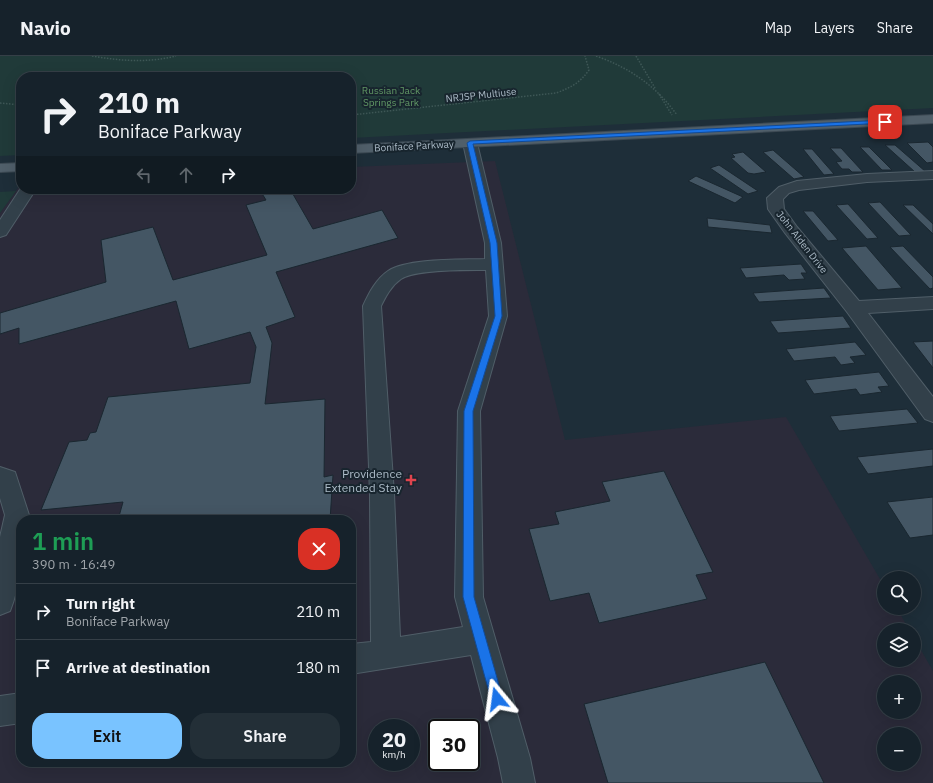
<!DOCTYPE html>
<meta charset="utf-8">
<style>
body{margin:0;font-family:"IBM Plex Sans",sans-serif;background:#232f37;color:#f1f3f6;height:100vh;display:flex;flex-direction:column;font-size:15px;white-space:nowrap}
*{box-sizing:border-box;margin:0}
p{font-size:13px;color:#9ea4a9}
.icon{flex:none;width:22px;height:22px;fill:none;stroke:currentColor;stroke-width:2;stroke-linecap:round;stroke-linejoin:round}
.map{position:relative;flex:1;overflow:hidden}
.panel{position:absolute;left:16px;top:459px;width:340px;height:252px;display:flex;flex-direction:column;background:#16222b;border-radius:16px;box-shadow:0 4px 16px #0002,0 0 0 1px #353f47}
.panel>*{flex:none}
.top-card{position:absolute;left:16px;top:16px;width:340px;height:122px;border-radius:16px;box-shadow:0 4px 16px #0002,0 0 0 1px #353f47;background:#16222b;color:#f1f3f6;overflow:hidden}
.controls{position:absolute;left:877px;top:515px;display:grid;gap:8px}
.controls a{display:grid;place-items:center;width:44px;height:44px;border-radius:50%;background:#16222b;box-shadow:0 4px 16px #0002,0 0 0 1px #353f47;font-size:20px}
.speed{position:absolute;left:368px;top:663px;display:flex;gap:8px;font-size:20px;font-weight:700;text-align:center}
.speed>*{display:grid;place-content:center;width:52px;height:52px;border-radius:50%;background:#16222b;box-shadow:0 4px 16px #0002,0 0 0 1px #353f47;line-height:1}
.speed small{font-size:10px;font-weight:400}
.speed .limit{border:2px solid #111;border-radius:6px;background:#fff;color:#111}
.pin{position:absolute;display:grid;place-items:center;width:34px;height:34px;color:#fff;margin:-17px;border-radius:8px;box-shadow:0 2px 6px #0006}
.me{position:absolute;width:44px;margin:-22px;rotate:344deg;stroke-linejoin:round;filter:drop-shadow(0 0 3px #0008)}
.turn{display:flex;align-items:center;gap:14px;height:84px;padding:0 16px;font-size:18px}
.turn .icon{width:52px;height:52px;stroke-width:2.5}
.turn b{display:block;font-size:28px;line-height:34px}
.lanes{display:flex;align-items:center;height:38px;padding:0 16px;background:#0003;justify-content:center;gap:20px;direction:ltr}
.lanes .off{opacity:.35}
.round{display:grid;place-items:center;flex:none;width:42px;height:42px;border-radius:16px;background:#232f37}
.headline{display:flex;align-items:center;justify-content:space-between;height:68px;padding:0 16px}
h1{font-size:24px;font-weight:600;line-height:30px;color:#1e9e55}
.cta{display:flex;gap:8px;margin-top:auto;padding:8px 16px}
.cta a{flex:1;height:46px;border-radius:16px;background:#79c3ff;color:#111;font-size:16px;font-weight:600;line-height:46px;text-align:center}
.cta a+a{background:#232f37;color:#f1f3f6}
ul{padding:0;list-style:none}
li{display:flex;align-items:center;gap:12px;height:56px;padding:0 16px;border-top:1px solid #353f47}
li div{flex:1}
li b{display:block;font-size:15px}
li em{font-style:normal}
header{display:flex;align-items:center;gap:24px;box-sizing:border-box;height:56px;padding:0 20px;background:#16222b;border-bottom:1px solid #353f47}
header strong{font-size:19px}
nav{display:flex;gap:22px;margin-inline-start:auto;font-size:14px}
.map>svg:first-child{display:block}
</style>
<header>
<strong>Navio</strong>
<nav><a>Map</a><a>Layers</a><a>Share</a></nav>
</header>
<div class="map">
<svg width="933" height="727" viewBox="0 0 933 727">
<rect width="100%" height="100%" fill="#1e2e39"/>
<path fill="#2b2b3a" fill-rule="evenodd" d="M495,105L565,384L786,361L884,530V552H897L909,574H884V604H914V582L933,615V727H0V157L21,128V133H351V111ZM21,464H351V706H21ZM884,626H914V656H884ZM377,672H411V706H377ZM437,672H471V706H437ZM884,678H914V708H884Z"/>
<g fill="#203a39">
<polygon points="0,0 933,0 933,52 351,82 351,21 21,21 21,99 0,100"/>
<polygon points="16,135 0,157 0,136"/>
</g>
<g fill="#445664" stroke="#1a2730">
<polygon points="928,86 933,91 933,106 927,107 907,87"/>
<polygon points="885,89 895,89 926,116 915,116"/>
<polygon points="860,91 869,91 892,114 882,114"/>
<polygon points="830,92 841,92 863,116 852,116 849,113 842,113 836,106 842,105"/>
<polygon points="803,93 812,93 834,118 824,119"/>
<polygon points="773,94 804,121 794,123 763,96"/>
<polygon points="743,96 766,116 754,118 748,117 731,102 735,101 732,98"/>
<polygon points="719,109 758,135 748,138 710,112"/>
<polygon points="696,120 743,141 735,147 688,125"/>
<polygon points="274,133 290,133 313,173 382,154 398,182 276,216 295,261 266,271 272,287 265,348 325,343 324,421 333,419 330,464 118,464 123,446 41,454 69,386 87,384 90,377 96,376 108,341 250,327 256,291 250,276 189,293 176,245 19,288 19,272 0,278 0,257 106,226 101,184 153,171 173,224 267,199 246,149 266,144 261,136"/>
<polygon points="880,146 911,179 899,180 868,147"/>
<polygon points="848,148 878,182 867,183 836,149"/>
<polygon points="903,149 913,149 933,168 933,178"/>
<polygon points="803,155 813,155 838,184 828,185"/>
<polygon points="707,162 770,169 772,177 708,171"/>
<polygon points="866,190 902,232 878,234 842,192"/>
<polygon points="903,190 933,221 933,232 930,233 890,191"/>
<polygon points="801,208 807,217 801,217 805,223 789,224 784,219 746,222 740,212"/>
<polygon points="824,232 831,242 759,246 753,237"/>
<polygon points="843,260 851,272 778,277 770,265"/>
<polygon points="933,285 933,312 913,286"/>
<polygon points="855,286 866,299 850,301 855,307 841,309 835,301 794,305 786,293"/>
<polygon points="879,316 889,330 878,331 882,336 860,339 856,333 814,338 805,324"/>
<polygon points="907,353 918,367 839,375 830,360"/>
<polygon points="933,393 933,410 868,418 857,401"/>
<polygon points="664,415 713,516 696,519 707,543 599,567 589,537 550,545 529,473 559,468 555,456 610,445 602,426"/>
<polygon points="933,441 933,479 910,482 887,446"/>
<polygon points="765,606 824,727 608,727 584,648"/>
</g>
<g fill="none" stroke-linecap="round" stroke-linejoin="round">
<g stroke="#505e68" stroke-width="2">
<g id="minor">
<path d="M470,83L475,84L477,87L501,187L507,260L480,355L483,541L530,702L535,727H503L498,702L471,599L351,618V588L371,586L370,438L363,250C369,237 376,223 388,215C408,202 461,204 485,203V187L463,87L465,84ZM486,214L489,260L458,355L455,541L463,571L400,581L394,438L381,250C386,240 391,230 401,223C416,213 467,214 486,214Z"/>
<polygon points="933,115 933,123 867,126 799,134 789,137 783,143 784,153 797,171 859,245 933,241 933,253 868,257 933,341 933,366 925,363 847,256 785,177 768,153 767,142 779,131 797,125 867,118"/>
<polygon points="21,132 36,133 6,179 0,181 0,164"/>
<path d="M0,411L15,416L29,459V464H21C21,494 22,526 10,555L0,559V481L5,459L0,442Z"/>
<polygon points="21,637 21,667 0,670 0,640"/>
</g>
</g>
<g stroke="#3c4953" stroke-width="2">
<g id="major">
<polygon points="933,59 933,67 351,97 351,89"/>
<polygon points="21,107 21,115 0,116 0,108"/>
</g>
</g>
<g stroke="#3e5756" stroke-width="1.5" stroke-dasharray="1.5 1.5" stroke-linecap="butt">
<path d="M92,0C121,5 148,7 176,0"/>
<path d="M596,0C630,12 656,30 677,59"/>
<polyline points="636,0 655,32"/>
<polyline points="659,38 672,59"/>
<polyline points="0,47 21,49"/>
<path d="M351,59L556,37C570,32 580,27 589,14L585,0"/>
</g>
<use href="#minor" fill="#32404a" fill-rule="evenodd"/>
<use href="#major" fill="#505f6a" fill-rule="evenodd"/>
</g>
<polygon fill="#1a73e8" stroke="#114b97" points="885,64 887,67 473,88 497,187 502,260 473,355 474,541 503,643 501,647 497,649 492,647 463,541 464,355 495,260 490,187 467,87 470,85"/>
<path fill="#e0444e" stroke="#18252e" stroke-width="1.5" d="M409 418h4v4h4v4h-4v4h-4v-4h-4v-4h4z"/>
<g text-anchor="middle" dominant-baseline="central" stroke-width="4" stroke-linejoin="round" paint-order="stroke">
<g font-size="10" fill="#629966" stroke="#18252e">
<text x="391" y="34">Russian Jack<tspan x="391" dy="12">Springs Park</tspan></text>
</g>
<g font-size="10" fill="#acbbc7" stroke="#18252e">
<text transform="translate(481 39) rotate(-6)">NRJSP Multiuse</text>
<text transform="translate(414 90) rotate(-3)">Boniface Parkway</text>
<text transform="translate(802 186) rotate(52)">John Alden Drive</text>
</g>
<g font-size="12" fill="#acbbc7" stroke="#18252e" text-anchor="end">
<text x="402" y="417">Providence<tspan x="402" dy="14">Extended Stay</tspan></text>
</g>
</g>
</svg>
<div class="controls">
<a><svg class="icon" aria-label="search" viewBox="0 0 24 24"><circle cx="10" cy="10" r="6"/><path d="M15 15l6 6"/></svg></a>
<a><svg class="icon" aria-label="layers" viewBox="0 0 24 24"><path d="M12 4l9 5-9 5-9-5zM3 14l9 5 9-5"/></svg></a>
<a>+</a>
<a>−</a>
</div>
<div class="speed"><div>20<small>km/h</small></div><div class="limit">30</div></div>
<div class="pin" style="left:885px;top:66px;background:#d93025"><svg class="icon" aria-label="arrive" viewBox="0 0 24 24"><path d="M6 21V4h12l-3 4 3 4H6"/></svg></div>
<svg class="me" style="left:497px;top:643px" viewBox="-20 -20 40 40"><path d="M0-17L14 15 0 8-14 15z" fill="#1a73e8" stroke="#fff" stroke-width="4"/></svg>
<div class="top-card">
<div class="turn"><svg class="icon" aria-label="right" viewBox="0 0 24 24"><path d="M7 20v-9h11M14 6l5 5-5 5"/></svg><div><b>210 m</b>Boniface Parkway</div></div>
<div class="lanes"><svg class="icon off" aria-label="left" viewBox="0 0 24 24"><path d="M17 20v-9H6M10 6l-5 5 5 5"/></svg><svg class="icon off" aria-label="ahead" viewBox="0 0 24 24"><path d="M12 20V5M6 11l6-6 6 6"/></svg><svg class="icon" aria-label="right" viewBox="0 0 24 24"><path d="M7 20v-9h11M14 6l5 5-5 5"/></svg></div>
</div>
<section class="panel">
<div class="headline"><div><h1>1 min</h1><p>390 m · 16:49</p></div><a class="round" style="background:#d93025;color:#fff"><svg class="icon" aria-label="close" viewBox="0 0 24 24"><path d="M6 6l12 12M18 6L6 18"/></svg></a></div>
<ul>
<li><svg class="icon" aria-label="right" viewBox="0 0 24 24"><path d="M7 20v-9h11M14 6l5 5-5 5"/></svg><div><b>Turn right</b><p>Boniface Parkway</p></div><em>210 m</em></li>
<li><svg class="icon" aria-label="arrive" viewBox="0 0 24 24"><path d="M6 21V4h12l-3 4 3 4H6"/></svg><div><b>Arrive at destination</b></div><em>180 m</em></li>
</ul>
<div class="cta"><a>Exit</a><a>Share</a></div>
</section>
</div>
